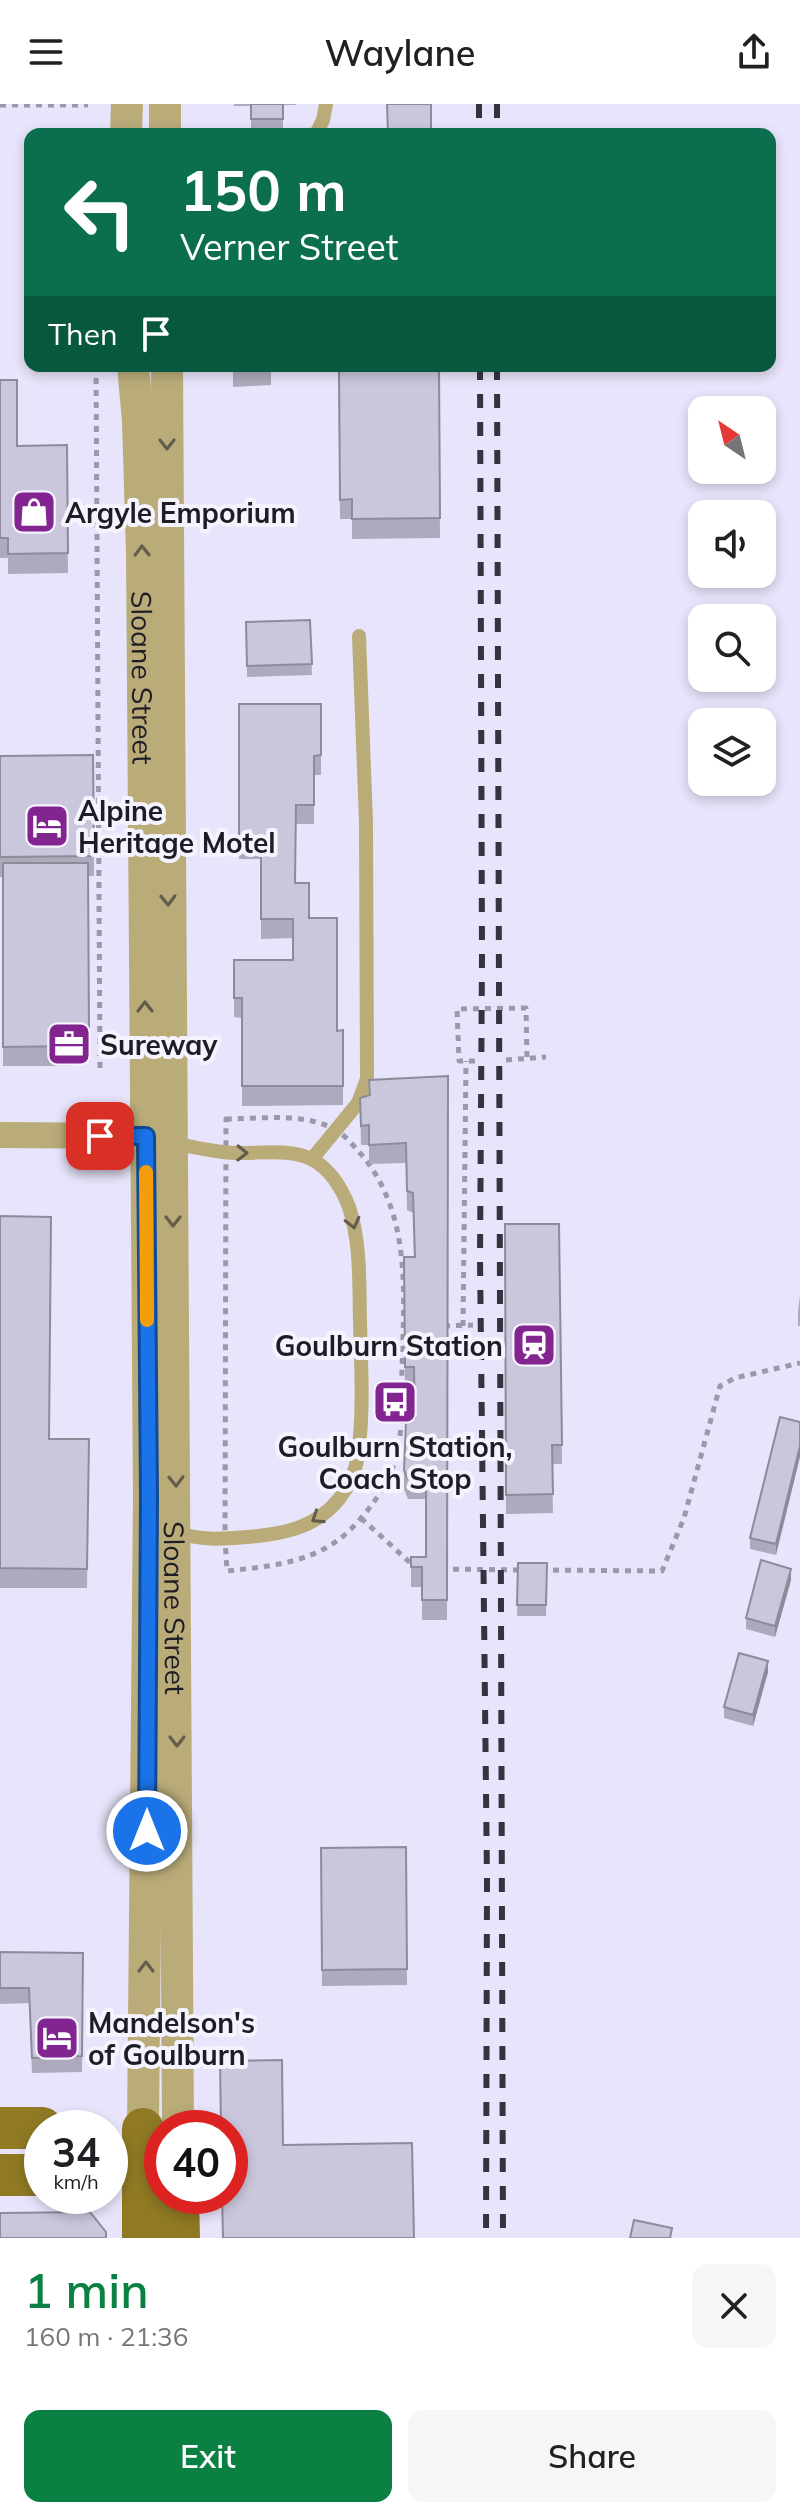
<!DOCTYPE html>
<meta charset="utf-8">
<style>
body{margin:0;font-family:Mulish,sans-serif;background:#f6f6f6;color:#202124;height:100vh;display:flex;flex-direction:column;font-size:30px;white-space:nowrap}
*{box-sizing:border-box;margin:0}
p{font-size:26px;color:#757577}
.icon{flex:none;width:44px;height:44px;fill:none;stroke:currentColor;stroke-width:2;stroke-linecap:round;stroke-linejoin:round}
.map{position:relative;height:2134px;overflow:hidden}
.drawer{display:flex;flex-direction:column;background:#fff;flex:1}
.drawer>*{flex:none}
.guide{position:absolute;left:24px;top:24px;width:752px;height:244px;border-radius:16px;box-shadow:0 4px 12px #0003;background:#0b6e4f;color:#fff;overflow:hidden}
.needle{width:52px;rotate:325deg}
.buttons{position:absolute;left:688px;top:292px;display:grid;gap:16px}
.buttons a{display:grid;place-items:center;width:88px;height:88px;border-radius:16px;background:#fff;box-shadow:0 4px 12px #0003;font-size:40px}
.speed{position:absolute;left:24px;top:2006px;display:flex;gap:16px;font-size:40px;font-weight:700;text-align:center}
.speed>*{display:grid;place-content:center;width:104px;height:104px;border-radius:50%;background:#fff;box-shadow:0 4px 12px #0003;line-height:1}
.speed small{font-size:20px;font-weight:400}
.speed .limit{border:12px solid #d22;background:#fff;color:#111}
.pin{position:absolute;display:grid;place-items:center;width:68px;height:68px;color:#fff;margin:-34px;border-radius:16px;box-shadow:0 4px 12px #0006}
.me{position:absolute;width:88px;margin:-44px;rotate:0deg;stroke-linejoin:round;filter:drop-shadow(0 0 6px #0008)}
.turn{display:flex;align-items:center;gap:28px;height:168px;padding:0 24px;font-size:36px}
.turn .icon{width:104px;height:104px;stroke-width:2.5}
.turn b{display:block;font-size:56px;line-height:68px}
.then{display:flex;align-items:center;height:76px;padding:0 24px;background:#0003;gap:16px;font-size:30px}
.round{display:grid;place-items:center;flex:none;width:84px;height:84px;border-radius:16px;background:#f6f6f6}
.head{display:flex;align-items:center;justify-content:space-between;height:136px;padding:0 24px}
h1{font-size:48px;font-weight:600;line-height:60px;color:#0b8043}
.primary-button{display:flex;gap:16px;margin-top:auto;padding:16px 24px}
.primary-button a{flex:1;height:92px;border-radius:16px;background:#0b8043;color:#fff;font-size:32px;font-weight:600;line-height:92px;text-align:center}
.primary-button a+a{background:#f6f6f6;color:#202124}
header{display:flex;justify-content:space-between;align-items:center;height:104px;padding:0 24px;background:#fff;font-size:36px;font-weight:600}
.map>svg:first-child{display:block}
</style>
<header><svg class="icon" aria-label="menu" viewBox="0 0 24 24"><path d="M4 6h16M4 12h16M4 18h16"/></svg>Waylane<svg class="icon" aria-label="share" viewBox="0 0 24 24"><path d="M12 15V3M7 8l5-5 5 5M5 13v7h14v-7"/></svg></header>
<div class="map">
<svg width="800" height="2134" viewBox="0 0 800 2134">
<rect width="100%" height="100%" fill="#e8e4fb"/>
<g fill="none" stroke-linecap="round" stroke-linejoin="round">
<g stroke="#9b98a9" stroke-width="5" stroke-dasharray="6 6" stroke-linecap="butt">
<polyline points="0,1 88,1"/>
<polyline points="96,262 100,966"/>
<polyline points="506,956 546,953"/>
<polyline points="475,957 459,957 457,905 526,904 527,954"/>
<path d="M226,1015C260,1015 303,1008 334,1025C344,1030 353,1041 360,1049C412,1109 404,1190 402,1264C401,1295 404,1331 394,1360C385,1385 369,1407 350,1426C316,1459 271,1462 227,1467L225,1435Z"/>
<polyline points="444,1222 473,1221"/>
<polyline points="463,1222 466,957"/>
<polyline points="361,1414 416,1464"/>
<polyline points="441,1465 523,1466"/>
<polyline points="541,1466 662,1467 684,1414 720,1282 735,1274 800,1259"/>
</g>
<g stroke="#baac79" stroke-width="14">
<polyline points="316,30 323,16 326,0"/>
<path d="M169,1038C187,1042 205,1046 223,1048C250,1052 288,1042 313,1056C331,1066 342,1085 349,1103C361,1140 359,1179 360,1217C361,1262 364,1306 358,1351C356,1366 349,1382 339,1395C316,1424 283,1430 248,1433C223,1435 200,1437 176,1428"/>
<polyline points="312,1055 358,999 367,975 366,718 359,532"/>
</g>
<polyline stroke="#baac79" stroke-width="26" points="0,1031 146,1032"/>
<g stroke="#baac79" stroke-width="32">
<polyline points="165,0 165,30"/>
<polyline points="126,30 127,0"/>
<path id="s1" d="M133,262L138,317L142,448L149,1393L143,2025"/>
<path id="s2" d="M167,262C168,849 177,1437 178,2024"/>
</g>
<g stroke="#8f7923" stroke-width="42">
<polyline points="0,2024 42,2024"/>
<polyline points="0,2071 42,2071"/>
<polyline points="178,2092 179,2134"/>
<polyline points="143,2134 143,2025"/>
</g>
<g stroke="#35333d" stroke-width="6" stroke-dasharray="14 14" stroke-linecap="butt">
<polyline points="479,0 479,30"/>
<polyline points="497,0 497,30"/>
<polyline points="480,262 482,853 480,1154 487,1776 486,2134"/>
<polyline points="497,262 503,2134"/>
</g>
</g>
<g fill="#aeaabd">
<polygon points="234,0 296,0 296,1 283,1 283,30 251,30 251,2 234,2"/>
<polygon points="233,262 271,262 271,281 233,283"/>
<polygon points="338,262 439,262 440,434 352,435 352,415 340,415"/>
<polygon points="0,276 17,342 67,341 68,469 8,470 8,454 0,454"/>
<polygon points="310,516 312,571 247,573 246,518"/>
<polygon points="239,600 321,600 321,671 314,671 314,720 296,720 296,779 309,814 337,927 343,926 343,1001 242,1002 242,914 234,913 234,856 293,856 293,834 261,835 261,755 239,755"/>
<polygon points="93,651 94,772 88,772 89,947 71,962 3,962 3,773 0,773 0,652"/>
<polygon points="448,972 447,1516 422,1516 422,1483 411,1483 411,1453 426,1453 426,1395 408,1395 404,1385 404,1366 415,1314 414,1282 405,1282 404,1153 414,1153 413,1109 407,1106 406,1059 369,1060 369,1041 361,1041 360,994"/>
<polygon points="0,1112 49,1335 89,1335 87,1484 0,1484"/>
<polygon points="505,1120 559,1120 562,1360 552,1360 553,1409 506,1410"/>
<polygon points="800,1191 800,1222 798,1222 798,1207"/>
<polygon points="780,1313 776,1451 750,1445 750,1434"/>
<polygon points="518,1459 547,1459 546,1512 517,1512"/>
<polygon points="791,1476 775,1533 746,1525 746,1514"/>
<polygon points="768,1568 753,1622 724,1614 724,1603"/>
<polygon points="406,1743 407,1881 322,1882 321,1744"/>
<polygon points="0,1848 83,1849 82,1968 32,1969 29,1899 0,1900"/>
</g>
<g fill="#8d8b9a">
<polygon points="89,928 89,947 71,962 71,942"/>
<polygon points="800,1342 800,1353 776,1451 776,1440"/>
<polygon points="791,1465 791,1476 775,1533 775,1522"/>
<polygon points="768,1557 768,1568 753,1622 753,1611"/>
</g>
<g fill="#cac6dc" stroke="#8d8b9a" stroke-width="2">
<rect x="251" y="0" width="32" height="15"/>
<polygon points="387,0 431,0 431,30 388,30"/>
<polygon points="233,262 266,262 233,263"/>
<polygon points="339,262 439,262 440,414 352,415 352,395 340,396"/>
<polygon points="0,276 17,276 17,342 67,341 68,449 8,450 8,434 0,434"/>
<polygon points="310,516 312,560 247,562 246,518"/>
<polygon points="239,600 321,600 321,651 314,652 314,701 296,701 295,779 309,779 309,814 337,814 337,927 343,926 343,982 242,982 242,894 234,894 234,856 293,856 293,815 261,815 261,735 239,735"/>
<polygon points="93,651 94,752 0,753 0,652"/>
<polygon points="3,759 88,759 89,928 71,942 3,943"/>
<polygon points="448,972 447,1496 422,1496 422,1463 411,1463 411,1453 426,1453 426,1375 408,1375 404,1366 406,1317 415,1314 414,1263 405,1263 404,1153 415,1153 413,1089 407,1087 406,1039 369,1041 369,1021 361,1022 360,994 370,991 369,976"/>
<polygon points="0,1112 51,1113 49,1335 89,1335 87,1465 0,1464"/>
<polygon points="505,1120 559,1120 562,1341 552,1341 553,1390 506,1391"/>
<polygon points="780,1313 800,1318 800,1342 776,1440 750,1434"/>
<polygon points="761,1456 791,1465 775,1522 746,1514"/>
<polygon points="518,1459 547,1459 546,1501 517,1501"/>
<polygon points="739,1549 768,1557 753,1611 724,1603"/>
<polygon points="406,1743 407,1865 322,1866 321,1744"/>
<polygon points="0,1848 83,1849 82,1952 32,1954 29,1884 0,1884"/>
<polygon points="282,1956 283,2041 412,2039 414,2134 223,2134 222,2092 230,2092 230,2024 221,2024 220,1957"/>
<polygon points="90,2108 106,2128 106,2134 0,2134 0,2109"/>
<polygon points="634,2116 672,2124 670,2134 630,2134"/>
</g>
<defs><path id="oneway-chevron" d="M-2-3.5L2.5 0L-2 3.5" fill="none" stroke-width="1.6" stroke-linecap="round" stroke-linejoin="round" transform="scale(2)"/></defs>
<g stroke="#645d4b">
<use href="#oneway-chevron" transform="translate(167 340) rotate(90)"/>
<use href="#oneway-chevron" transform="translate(142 447) rotate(-91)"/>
<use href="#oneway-chevron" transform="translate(168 796) rotate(89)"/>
<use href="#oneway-chevron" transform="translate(145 903) rotate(-90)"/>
<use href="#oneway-chevron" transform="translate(242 1049) rotate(1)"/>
<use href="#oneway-chevron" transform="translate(173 1117) rotate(90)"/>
<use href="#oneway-chevron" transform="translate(353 1119) rotate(76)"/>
<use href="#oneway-chevron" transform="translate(176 1377) rotate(89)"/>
<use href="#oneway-chevron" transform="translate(317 1414) rotate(147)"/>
<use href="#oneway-chevron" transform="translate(177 1637) rotate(90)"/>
<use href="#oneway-chevron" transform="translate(146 1863) rotate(-90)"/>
</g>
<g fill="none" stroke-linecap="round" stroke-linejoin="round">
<g stroke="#114b97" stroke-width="20">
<polyline id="route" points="100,1032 146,1032 149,1393 147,1727"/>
</g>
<use href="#route" stroke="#1a73e8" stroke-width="14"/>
<polyline stroke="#f59e0b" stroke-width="14" points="146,1068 147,1216"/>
</g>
<defs>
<g id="shop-square" transform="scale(2.3)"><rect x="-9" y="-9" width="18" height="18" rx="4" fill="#822591" stroke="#f5f3fd"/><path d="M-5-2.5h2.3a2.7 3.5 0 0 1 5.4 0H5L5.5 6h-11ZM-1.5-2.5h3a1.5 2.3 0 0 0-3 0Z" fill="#fff"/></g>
<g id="hotel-square" transform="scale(2.3)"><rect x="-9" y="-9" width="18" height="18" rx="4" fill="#822591" stroke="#f5f3fd"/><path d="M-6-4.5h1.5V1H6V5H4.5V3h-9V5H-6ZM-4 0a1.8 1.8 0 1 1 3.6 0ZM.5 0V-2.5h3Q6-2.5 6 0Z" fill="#fff"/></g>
<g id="office-square" transform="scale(2.3)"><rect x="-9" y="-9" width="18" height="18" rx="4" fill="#822591" stroke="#f5f3fd"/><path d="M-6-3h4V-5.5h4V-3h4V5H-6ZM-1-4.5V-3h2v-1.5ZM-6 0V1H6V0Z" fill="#fff"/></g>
<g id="station-square" transform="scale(2.3)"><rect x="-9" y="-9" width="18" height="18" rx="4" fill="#822591" stroke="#f5f3fd"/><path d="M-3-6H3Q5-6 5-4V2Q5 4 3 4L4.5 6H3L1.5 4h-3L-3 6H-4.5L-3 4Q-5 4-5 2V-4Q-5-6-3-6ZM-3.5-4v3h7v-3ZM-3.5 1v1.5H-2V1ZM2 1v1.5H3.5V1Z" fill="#fff"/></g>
<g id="bus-square" transform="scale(2.3)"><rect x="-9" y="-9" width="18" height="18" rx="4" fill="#822591" stroke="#f5f3fd"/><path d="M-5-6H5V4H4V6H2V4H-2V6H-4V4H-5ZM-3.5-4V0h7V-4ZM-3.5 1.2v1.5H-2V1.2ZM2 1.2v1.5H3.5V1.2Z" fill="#fff"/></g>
</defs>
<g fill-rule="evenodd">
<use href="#shop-square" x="34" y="408"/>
<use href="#hotel-square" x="47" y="722"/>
<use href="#office-square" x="69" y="940"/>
<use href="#station-square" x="534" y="1241"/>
<use href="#bus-square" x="395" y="1298"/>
<use href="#hotel-square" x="57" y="1934"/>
</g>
<g text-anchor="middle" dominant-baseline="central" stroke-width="8" stroke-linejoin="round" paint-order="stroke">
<g font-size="28" font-weight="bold" fill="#1e1d25" stroke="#f5f3fd" text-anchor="start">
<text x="65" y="408">Argyle Emporium</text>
<text x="78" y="706">Alpine<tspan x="78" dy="32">Heritage Motel</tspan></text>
<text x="100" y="940">Sureway</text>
<text x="503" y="1241" text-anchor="end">Goulburn Station</text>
<text x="395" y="1342" text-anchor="middle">Goulburn Station,<tspan x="395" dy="32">Coach Stop</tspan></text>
<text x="88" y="1918">Mandelson's<tspan x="88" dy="32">of Goulburn</tspan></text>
</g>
<g font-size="28" fill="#1e1d25" stroke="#f5f3fd">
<text stroke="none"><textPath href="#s1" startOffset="312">Sloane Street</textPath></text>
<text stroke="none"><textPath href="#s2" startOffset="1242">Sloane Street</textPath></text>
</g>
</g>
</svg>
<div class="buttons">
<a><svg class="needle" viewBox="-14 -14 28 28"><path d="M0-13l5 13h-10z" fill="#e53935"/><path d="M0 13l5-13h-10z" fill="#757577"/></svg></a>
<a><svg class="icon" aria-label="sound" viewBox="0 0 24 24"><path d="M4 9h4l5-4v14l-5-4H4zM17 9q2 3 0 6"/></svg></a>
<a><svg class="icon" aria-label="search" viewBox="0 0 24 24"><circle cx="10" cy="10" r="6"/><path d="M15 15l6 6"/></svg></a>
<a><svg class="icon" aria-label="layers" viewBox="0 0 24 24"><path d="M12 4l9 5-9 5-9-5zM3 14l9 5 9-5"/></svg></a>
</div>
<div class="speed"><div>34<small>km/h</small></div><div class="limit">40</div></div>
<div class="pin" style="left:100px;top:1032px;background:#d93025"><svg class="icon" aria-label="arrive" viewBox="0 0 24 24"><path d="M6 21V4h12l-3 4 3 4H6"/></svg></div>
<svg class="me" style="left:147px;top:1727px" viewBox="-20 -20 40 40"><circle r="17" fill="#1a73e8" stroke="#fff" stroke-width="3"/><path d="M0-11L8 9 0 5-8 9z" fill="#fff"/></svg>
<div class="guide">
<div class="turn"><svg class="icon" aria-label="left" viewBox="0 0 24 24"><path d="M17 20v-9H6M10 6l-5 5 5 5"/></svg><div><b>150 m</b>Verner Street</div></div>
<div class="then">Then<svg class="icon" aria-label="arrive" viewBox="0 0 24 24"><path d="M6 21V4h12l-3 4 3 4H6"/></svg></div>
</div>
</div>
<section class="drawer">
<div class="head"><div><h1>1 min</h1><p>160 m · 21:36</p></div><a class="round"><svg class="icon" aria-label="close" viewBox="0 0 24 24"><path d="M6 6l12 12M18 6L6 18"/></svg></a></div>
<div class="primary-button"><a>Exit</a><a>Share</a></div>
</section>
